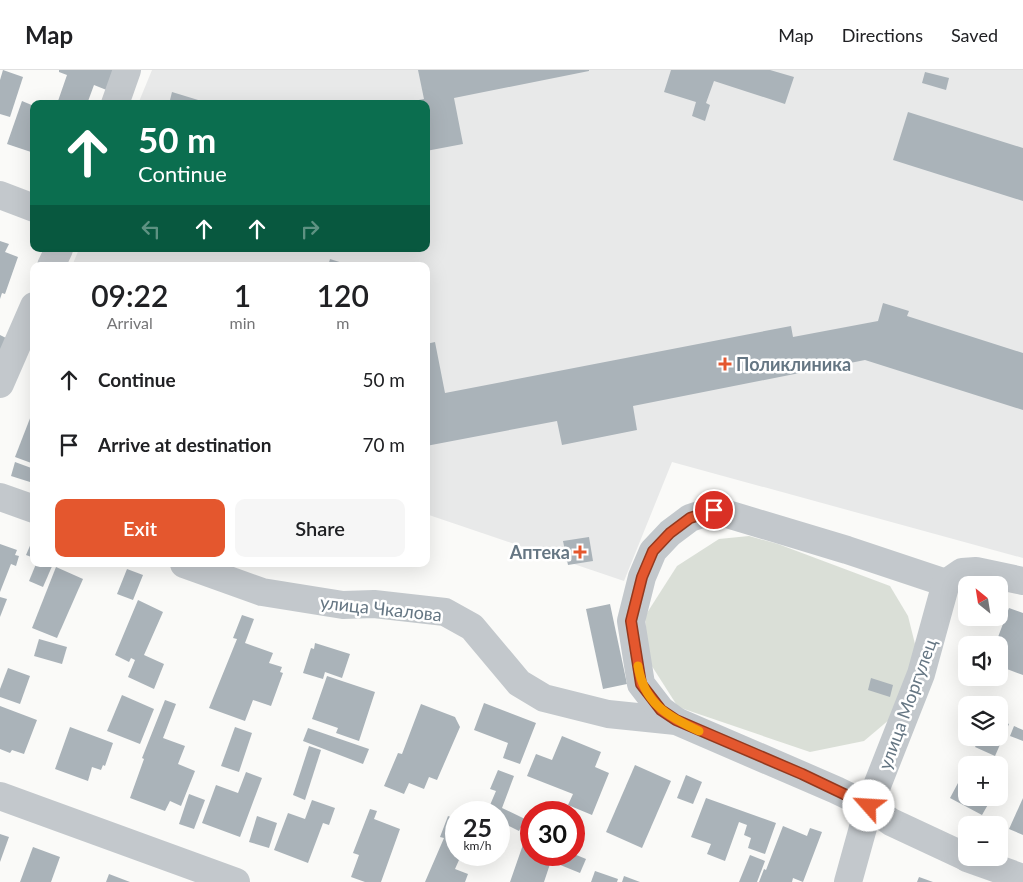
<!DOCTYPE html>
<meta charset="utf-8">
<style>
body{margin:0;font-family:Lato,sans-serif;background:#f6f6f6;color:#202124;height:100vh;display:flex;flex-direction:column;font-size:19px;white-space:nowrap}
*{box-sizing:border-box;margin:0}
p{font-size:16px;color:#757577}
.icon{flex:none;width:28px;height:28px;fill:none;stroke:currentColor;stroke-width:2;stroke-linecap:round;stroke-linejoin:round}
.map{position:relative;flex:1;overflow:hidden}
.details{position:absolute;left:30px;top:192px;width:400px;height:305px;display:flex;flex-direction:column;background:#fff;border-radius:10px;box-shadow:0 5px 20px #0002}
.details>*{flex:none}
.top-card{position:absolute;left:30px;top:30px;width:400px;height:152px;border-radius:10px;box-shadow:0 5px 20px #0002;background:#0b6e4f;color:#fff;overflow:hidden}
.needle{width:32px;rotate:330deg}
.tools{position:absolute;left:958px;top:506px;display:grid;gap:10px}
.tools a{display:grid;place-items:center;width:50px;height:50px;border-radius:10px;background:#fff;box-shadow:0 5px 20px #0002;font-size:25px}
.speed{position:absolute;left:445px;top:731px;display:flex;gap:10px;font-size:25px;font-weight:700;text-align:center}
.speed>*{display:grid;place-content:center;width:65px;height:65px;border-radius:50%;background:#fff;box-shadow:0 5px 20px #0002;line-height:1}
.speed small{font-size:12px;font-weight:400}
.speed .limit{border:8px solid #d22;background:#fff;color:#111}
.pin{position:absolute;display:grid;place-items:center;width:42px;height:42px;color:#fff;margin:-21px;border:2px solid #fff;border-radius:50%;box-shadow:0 1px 5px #0007}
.me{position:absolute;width:55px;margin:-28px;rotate:296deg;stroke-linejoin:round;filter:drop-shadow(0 0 4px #0008)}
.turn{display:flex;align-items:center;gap:18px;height:105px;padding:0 25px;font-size:22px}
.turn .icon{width:65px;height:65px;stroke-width:2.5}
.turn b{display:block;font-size:35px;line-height:42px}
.lanes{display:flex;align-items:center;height:48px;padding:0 25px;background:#0003;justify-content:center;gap:25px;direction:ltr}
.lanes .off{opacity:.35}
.eta{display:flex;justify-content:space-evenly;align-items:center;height:85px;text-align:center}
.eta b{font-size:30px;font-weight:600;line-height:35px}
.action{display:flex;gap:10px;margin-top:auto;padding:10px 25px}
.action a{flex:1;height:58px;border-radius:10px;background:#e4572e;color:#fff;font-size:20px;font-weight:600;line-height:58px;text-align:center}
.action a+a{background:#f6f6f6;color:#202124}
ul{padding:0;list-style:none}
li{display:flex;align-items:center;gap:15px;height:65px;padding:0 25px}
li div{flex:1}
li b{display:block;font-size:19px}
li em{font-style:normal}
header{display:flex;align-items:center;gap:30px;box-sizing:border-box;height:70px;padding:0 25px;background:#fff;border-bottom:1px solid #e0e0e0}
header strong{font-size:24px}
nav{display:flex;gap:28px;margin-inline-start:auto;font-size:18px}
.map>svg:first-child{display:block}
</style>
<header>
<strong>Map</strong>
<nav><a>Map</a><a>Directions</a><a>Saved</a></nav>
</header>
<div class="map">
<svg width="1023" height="812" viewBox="0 0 1023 812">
<rect width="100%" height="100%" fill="#fafaf8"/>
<polygon fill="#e8e9e9" points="152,0 1023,0 1023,488 672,392 624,511 426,444 426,196 72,196 79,179 426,179 426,34 138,34"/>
<polygon fill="#dadfd7" points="749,466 778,474 890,516 908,546 916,578 896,644 864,671 810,682 678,637 648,590 645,546 677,496 719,469"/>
<g fill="#aab3b9">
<polygon points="3,0 23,7 10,47 0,44 0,10"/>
<polygon points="59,0 117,0 109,21 94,15 87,34 78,31 77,34 58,31 67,5 59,2"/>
<polygon points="418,0 589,0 589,1 454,28 463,74 426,81 426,34 403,33 424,29"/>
<polygon points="671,0 770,0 794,7 785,34 714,11 706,33 710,35 705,51 692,46 696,32 664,22"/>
<polygon points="925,2 949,8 946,20 922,13"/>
<polygon points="172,22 208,33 208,34 169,34"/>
<polygon points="22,31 34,36 34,83 7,74"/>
<polygon points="908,42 1023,78 1023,131 893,90"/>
<polygon points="0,171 9,174 5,182 18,187 5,224 2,223 0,229"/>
<polygon points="330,189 352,196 328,196"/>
<polygon points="883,233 909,241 907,246 1023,283 1023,340 865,290 633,336 637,360 562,375 557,351 426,376 426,274 435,272 445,323 791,256 793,267 878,251"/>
<polygon points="0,265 6,268 0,284"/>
<polygon points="34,338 34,394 15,387"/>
<polygon points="15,392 34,399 30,412 11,406"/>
<polygon points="589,467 593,491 568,495 563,471"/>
<polygon points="32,471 34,472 34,488 26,485"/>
<polygon points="0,474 17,480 15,485 19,486 16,496 11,494 0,522"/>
<polygon points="36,494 53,494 43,517 29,511"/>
<polygon points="56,497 83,509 57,568 32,558"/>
<polygon points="127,499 143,505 133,530 117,524"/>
<polygon points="0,527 7,529 0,547"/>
<polygon points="138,530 163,542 144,585 164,594 154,619 128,607 135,590 131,588 129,592 115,585"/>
<polygon points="610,534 627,614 603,619 586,539"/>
<polygon points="1009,538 1023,543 1023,605 999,596 999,575 995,575"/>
<polygon points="242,545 254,549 245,573 273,583 269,593 282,597 280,602 283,603 271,636 253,630 245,651 209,638 237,569 233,568"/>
<polygon points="39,569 67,577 62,594 34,586"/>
<polygon points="315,573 350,584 342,608 325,602 323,609 303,603 311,578 314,579"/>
<polygon points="8,598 30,606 20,634 0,627 0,619"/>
<polygon points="327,606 375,622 359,671 336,663 338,658 312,649"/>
<polygon points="871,608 893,615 890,627 868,620"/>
<polygon points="122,625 154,639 140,674 107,661"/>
<polygon points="165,630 176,634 163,668 185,676 178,694 195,701 181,736 170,731 165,741 130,728 144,689 142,688"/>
<polygon points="484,633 536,653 520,694 503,688 508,673 474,660"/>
<polygon points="421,634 455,647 460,657 437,710 429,707 424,719 409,713 404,724 384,716 398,683 402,684"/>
<polygon points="0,636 37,650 24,684 12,680 10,683 0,679"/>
<polygon points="999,649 1009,654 995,686 975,677 980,668 999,668"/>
<polygon points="1014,656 1023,660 1023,671 1010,666"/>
<polygon points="70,657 113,673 105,696 103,695 101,700 92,697 88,711 55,699"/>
<polygon points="235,657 252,663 239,702 221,696"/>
<polygon points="308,658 369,679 363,694 303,671"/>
<polygon points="562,666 601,682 595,697 609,703 592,745 568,735 573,724 527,706 536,684 552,690"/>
<polygon points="309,676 321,680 305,730 293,725"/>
<polygon points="635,695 671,711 642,778 606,762"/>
<polygon points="966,698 966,728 999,728 999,712 1006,717 997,735 990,731 982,745 950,728"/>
<polygon points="498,700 514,706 502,738 525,749 519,761 499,751 499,742 487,742 496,721 490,719"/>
<polygon points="246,702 262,708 240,767 202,753 216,715 238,723"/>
<polygon points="686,705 702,712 693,734 677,728"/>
<polygon points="189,724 205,730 194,759 179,754"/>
<polygon points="706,728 776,753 765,784 748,778 751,768 744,765 747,755 739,752 725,791 707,784 711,774 691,767"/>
<polygon points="1023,728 1023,765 1009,759"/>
<polygon points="312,730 335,738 329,755 323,753 308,793 274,780 288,743 305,749"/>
<polygon points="370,739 377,741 374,749 400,759 381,812 365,812 351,807 359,785 353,783"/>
<polygon points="257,746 277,753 269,778 249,772"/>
<polygon points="448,746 456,749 456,785 467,787 465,793 459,790 455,799 468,804 465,812 425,812 444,768 440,767"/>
<polygon points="783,756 807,766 810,758 822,762 803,812 793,808 792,812 759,812 764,799 766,800"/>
<polygon points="0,764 9,767 0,792"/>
<polygon points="526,766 531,768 531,785 553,785 544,812 510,812"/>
<polygon points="33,777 60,787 51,812 20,812"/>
<polygon points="574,784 586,789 580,803 553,792 555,785"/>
<polygon points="750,785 765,791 757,812 739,812"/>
<polygon points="595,801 618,809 617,812 591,812"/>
<polygon points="109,804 130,812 106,812"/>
<polygon points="624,806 640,812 622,812"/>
<polygon points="919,807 933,812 917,812"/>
</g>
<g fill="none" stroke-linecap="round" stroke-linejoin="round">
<g stroke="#c3c8cc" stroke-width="28">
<polyline points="115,34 127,0"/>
<polyline points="0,125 34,138"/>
<polyline points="51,196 59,179"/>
<polyline points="0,314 34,236"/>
<polyline points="0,427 34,439"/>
<polyline points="184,494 262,522 343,535 374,534 445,542 472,557 519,613 544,628 608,644 676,651 836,720 869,736 891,752 966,787"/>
<polyline points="946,513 962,502 976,501 1023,511"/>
<polyline points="676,651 661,640 641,614 631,551 642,507 653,481 670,463 690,448 714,440 847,480 946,513"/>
<polyline points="0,726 236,812"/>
<polyline points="967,788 1023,808"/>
<polyline points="848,812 869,736 921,604 946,513"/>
</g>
</g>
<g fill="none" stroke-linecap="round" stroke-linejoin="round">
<g stroke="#94391e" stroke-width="12">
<polyline id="route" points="714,440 690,448 670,463 653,481 642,507 631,551 641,614 661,640 676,650 802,704 869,736"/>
</g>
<use href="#route" stroke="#e4572e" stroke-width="9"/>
<path stroke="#f59e0b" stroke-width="9" d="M638,596C644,633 667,646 699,661"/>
</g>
<g fill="#e4572e" stroke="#fff" stroke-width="2">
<path d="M722.5 286.5h5v5h5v5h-5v5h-5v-5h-5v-5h5z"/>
<path d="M577.5 474.5h5v5h5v5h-5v5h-5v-5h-5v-5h5z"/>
</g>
<g text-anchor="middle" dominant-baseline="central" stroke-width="5" stroke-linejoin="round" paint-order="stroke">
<g font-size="18" font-weight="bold" fill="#657683" stroke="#fff" text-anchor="start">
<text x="736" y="294">Поликлиника</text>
<text x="570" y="482" text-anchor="end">Аптека</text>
</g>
<g font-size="18" fill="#657683" stroke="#fff">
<text transform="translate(381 538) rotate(6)">улица Чкалова</text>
<text transform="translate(907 634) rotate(-70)">улица Моргулец</text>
</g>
</g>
</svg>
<div class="tools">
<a><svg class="needle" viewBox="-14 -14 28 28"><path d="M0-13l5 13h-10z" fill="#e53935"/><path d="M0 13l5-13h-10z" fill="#757577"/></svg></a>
<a><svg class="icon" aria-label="sound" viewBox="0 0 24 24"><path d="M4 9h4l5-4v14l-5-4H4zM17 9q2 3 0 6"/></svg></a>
<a><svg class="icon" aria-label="layers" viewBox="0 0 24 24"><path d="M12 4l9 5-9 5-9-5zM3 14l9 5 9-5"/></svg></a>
<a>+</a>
<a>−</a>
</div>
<div class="speed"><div>25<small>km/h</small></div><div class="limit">30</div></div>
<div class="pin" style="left:714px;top:440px;background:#d93025"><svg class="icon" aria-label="arrive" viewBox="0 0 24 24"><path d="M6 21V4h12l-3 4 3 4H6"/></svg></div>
<svg class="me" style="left:869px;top:736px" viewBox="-20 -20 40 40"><circle r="19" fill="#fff"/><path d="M0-13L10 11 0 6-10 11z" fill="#e4572e"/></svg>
<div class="top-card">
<div class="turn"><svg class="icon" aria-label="ahead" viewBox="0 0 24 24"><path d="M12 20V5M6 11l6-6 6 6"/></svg><div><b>50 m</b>Continue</div></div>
<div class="lanes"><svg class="icon off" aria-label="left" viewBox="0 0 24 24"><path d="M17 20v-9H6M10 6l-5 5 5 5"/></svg><svg class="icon" aria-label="ahead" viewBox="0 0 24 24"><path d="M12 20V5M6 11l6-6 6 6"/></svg><svg class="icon" aria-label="ahead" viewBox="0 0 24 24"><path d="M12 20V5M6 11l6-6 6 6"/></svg><svg class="icon off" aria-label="right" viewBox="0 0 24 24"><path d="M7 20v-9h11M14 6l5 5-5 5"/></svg></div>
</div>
<section class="details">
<div class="eta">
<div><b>09:22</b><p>Arrival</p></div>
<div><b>1</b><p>min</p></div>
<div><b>120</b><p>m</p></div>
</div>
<ul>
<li><svg class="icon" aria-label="ahead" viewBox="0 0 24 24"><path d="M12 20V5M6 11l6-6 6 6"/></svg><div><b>Continue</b></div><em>50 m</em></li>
<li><svg class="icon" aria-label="arrive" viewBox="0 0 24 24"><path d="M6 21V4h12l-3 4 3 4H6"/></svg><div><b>Arrive at destination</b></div><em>70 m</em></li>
</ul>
<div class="action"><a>Exit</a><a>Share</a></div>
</section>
</div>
